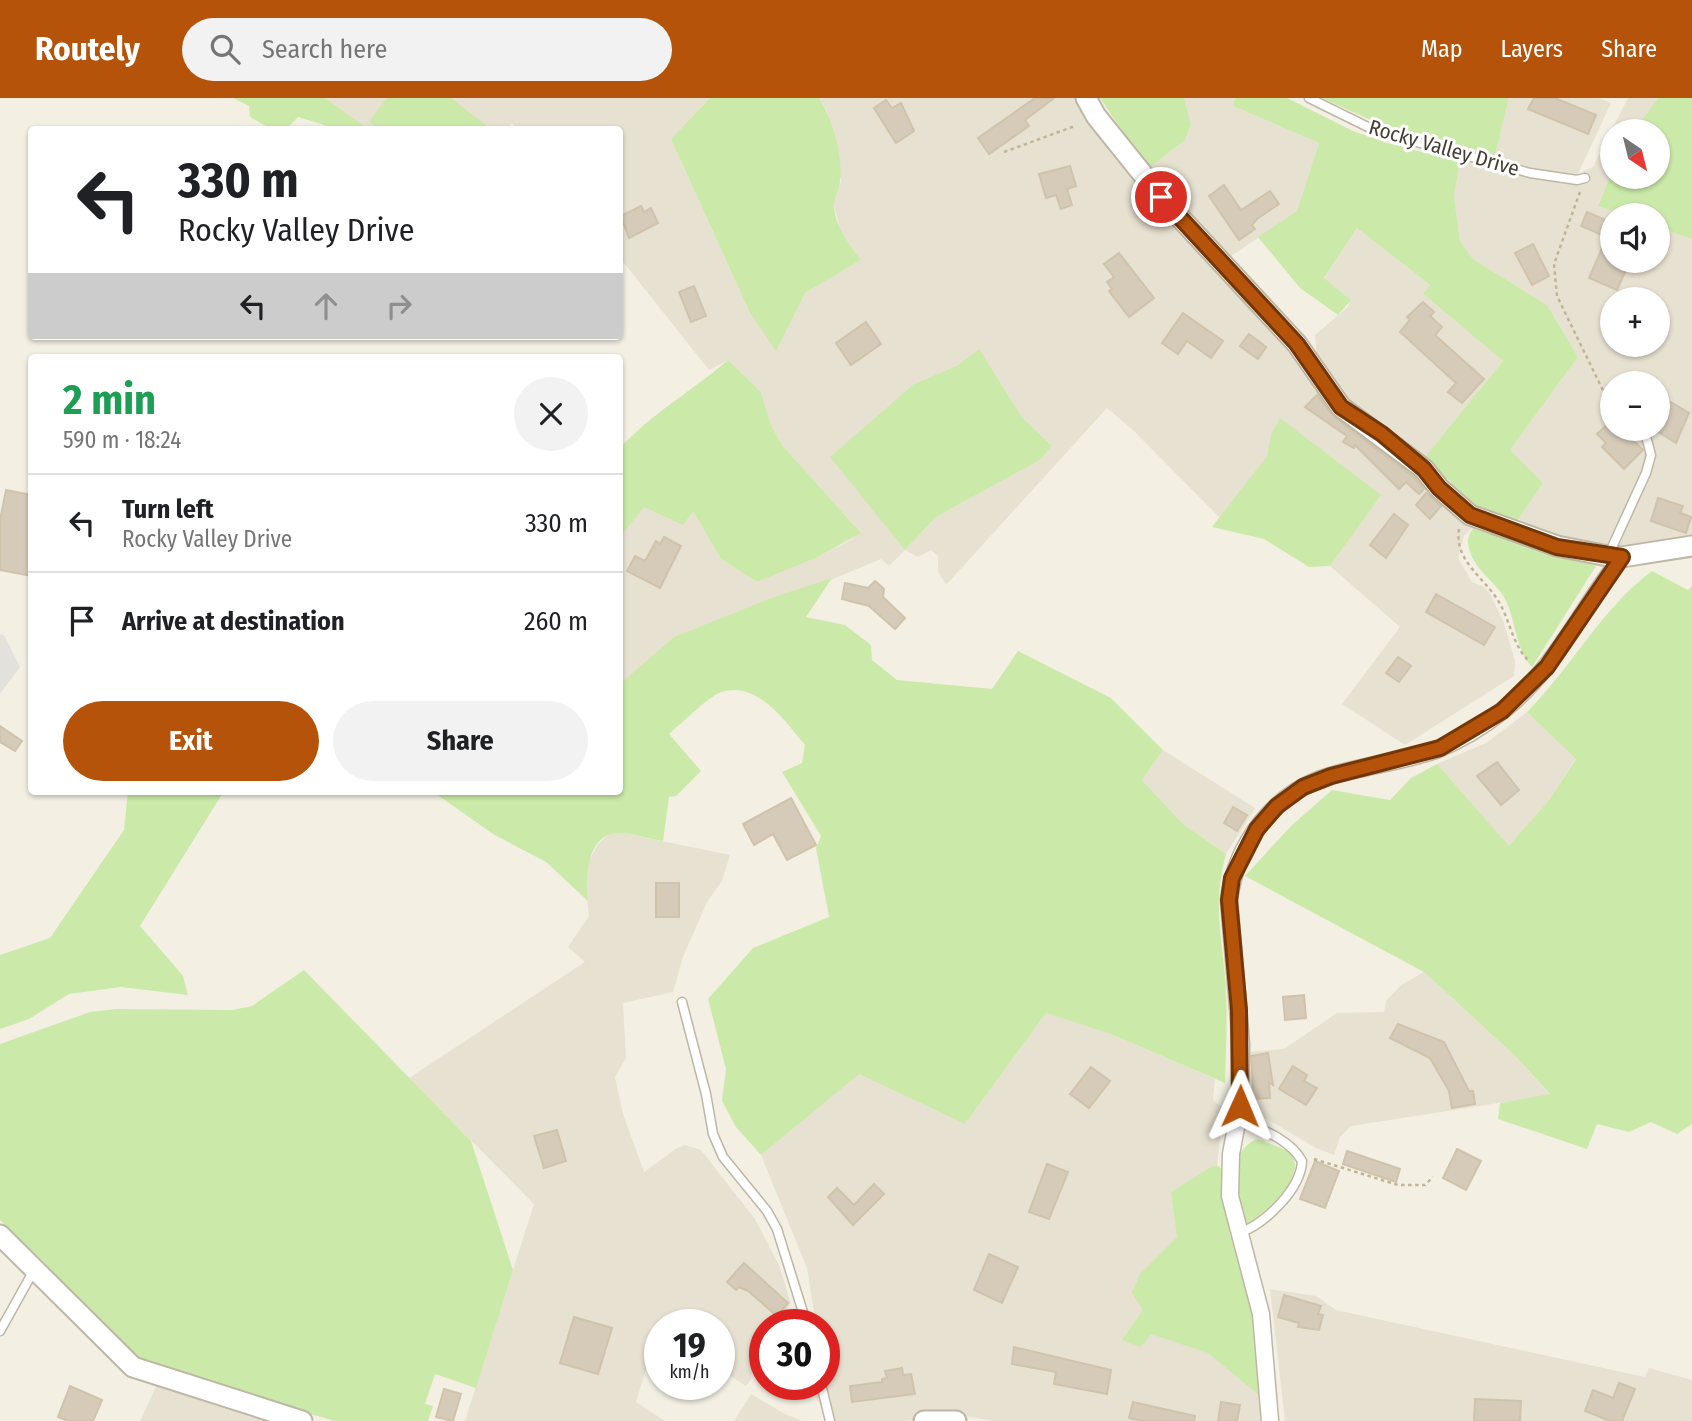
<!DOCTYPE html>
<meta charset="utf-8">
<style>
body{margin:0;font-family:"Fira Sans Condensed",sans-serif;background:#f2f2f2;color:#202124;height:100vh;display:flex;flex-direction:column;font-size:26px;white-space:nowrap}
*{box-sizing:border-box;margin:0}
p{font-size:23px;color:#757577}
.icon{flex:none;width:38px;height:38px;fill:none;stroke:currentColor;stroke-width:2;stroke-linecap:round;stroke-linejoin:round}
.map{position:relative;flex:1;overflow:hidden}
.panel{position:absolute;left:28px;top:256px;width:595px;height:441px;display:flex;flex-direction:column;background:#fff;border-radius:7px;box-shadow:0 2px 5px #0004}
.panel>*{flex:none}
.banner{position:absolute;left:28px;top:28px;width:595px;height:214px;border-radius:7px;box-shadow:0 2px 5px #0004;background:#fff;color:#202124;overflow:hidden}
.needle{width:46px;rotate:145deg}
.controls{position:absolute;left:1600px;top:21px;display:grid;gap:14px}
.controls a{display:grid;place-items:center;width:70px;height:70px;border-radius:50%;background:#fff;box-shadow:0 2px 5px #0004;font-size:35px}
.speed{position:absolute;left:644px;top:1211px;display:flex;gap:14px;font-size:35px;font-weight:700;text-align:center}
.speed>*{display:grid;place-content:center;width:91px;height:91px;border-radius:50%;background:#fff;box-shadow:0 2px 5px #0004;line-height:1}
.speed small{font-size:18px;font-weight:400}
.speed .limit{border:10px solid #d22;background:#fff;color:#111}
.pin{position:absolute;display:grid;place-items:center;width:60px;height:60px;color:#fff;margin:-30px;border:4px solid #fff;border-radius:50%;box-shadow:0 2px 7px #0007}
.me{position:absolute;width:77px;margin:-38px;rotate:1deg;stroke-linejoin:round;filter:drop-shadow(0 0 5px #0008)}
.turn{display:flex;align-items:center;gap:24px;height:147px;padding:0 35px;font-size:32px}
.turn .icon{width:91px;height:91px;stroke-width:2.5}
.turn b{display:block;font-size:49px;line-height:60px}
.lanes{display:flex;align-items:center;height:66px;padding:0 35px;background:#0003;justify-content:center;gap:35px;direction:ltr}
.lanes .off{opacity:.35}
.round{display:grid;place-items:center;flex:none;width:74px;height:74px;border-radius:37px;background:#f2f2f2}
.headline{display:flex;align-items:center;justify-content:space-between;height:119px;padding:0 35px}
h1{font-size:42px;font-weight:700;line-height:52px;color:#1e9e55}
.button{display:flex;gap:14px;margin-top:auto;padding:14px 35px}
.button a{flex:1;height:80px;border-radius:42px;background:#b45309;color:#fff;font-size:28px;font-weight:700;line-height:80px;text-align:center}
.button a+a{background:#f2f2f2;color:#202124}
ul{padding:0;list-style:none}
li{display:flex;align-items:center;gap:21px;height:98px;padding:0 35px;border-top:2px solid #e0e0e0}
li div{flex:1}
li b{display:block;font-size:26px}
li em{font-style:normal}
header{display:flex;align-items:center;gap:42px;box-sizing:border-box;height:98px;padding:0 35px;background:#b45309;color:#fff}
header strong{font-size:33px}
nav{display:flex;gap:38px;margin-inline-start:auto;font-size:24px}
.search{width:490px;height:63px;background:#f2f2f2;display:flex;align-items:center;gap:18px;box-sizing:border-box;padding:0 24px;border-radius:38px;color:#757577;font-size:26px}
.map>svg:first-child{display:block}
</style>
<header>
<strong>Routely</strong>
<div class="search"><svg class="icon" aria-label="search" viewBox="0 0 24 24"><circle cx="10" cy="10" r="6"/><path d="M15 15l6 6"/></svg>Search here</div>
<nav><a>Map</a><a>Layers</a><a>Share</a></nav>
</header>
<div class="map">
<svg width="1692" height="1323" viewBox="0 0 1692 1323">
<rect width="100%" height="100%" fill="#f3efe3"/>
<g fill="#e7e1d1" fill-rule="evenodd">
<path d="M319,0H710L671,41L749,213L805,195L861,162L840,132L834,107L841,83L827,13L819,0H1076L1088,21L1369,335L1476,426L1464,438L1458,460L1472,484L1483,488L1490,496L1503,522L1515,563L1514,578L1405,647L1342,606L1400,529L1330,468L1380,397L1271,336L1267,358L1221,421L1133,332L1107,310L946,487L938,473V458L931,452L918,459L905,452L889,468L881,461L771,507L620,593V393L693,412L721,461L757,484L818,459L851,442L860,434L782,347L771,327L761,294L728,262L709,272L620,160V32L517,31L512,25L505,32L364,31ZM979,252L1022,319L1052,348L1040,362L936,419L905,452L914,286L958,267Z"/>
<polygon points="1184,0 1235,0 1233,8 1319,45 1297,114 1228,160 1148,71 1185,42 1191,26"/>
<path d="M1509,0H1599L1611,5L1578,76L1593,69L1628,0H1658L1634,33H1612V73L1598,107L1625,117H1612V163H1657V129L1692,141V441L1623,448L1582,447L1514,427L1510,352L1578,259L1547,207L1473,161L1460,143L1454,98L1463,48L1495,56ZM1612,201H1657V247H1612ZM1612,285H1657V331H1612Z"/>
<polygon points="1357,130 1430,187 1423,196 1503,263 1420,365 1359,319 1317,261 1315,237 1348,209 1350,201 1324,181"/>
<polygon points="1527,614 1576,660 1549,702 1509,749 1437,666 1486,645"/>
<polygon points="1163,652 1255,710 1226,756 1183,726 1142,682"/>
<polygon points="618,734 730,757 722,783 707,804 683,859 673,894 623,905 626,960 615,979 623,1016 644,1074 677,1050 685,1047 701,1052 755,1121 779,1167 791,1206 774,1227 765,1227 765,1240 753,1261 751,1281 746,1288 719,1271 719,1227 660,1227 636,1304 665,1323 465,1323 534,1106 409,980 585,864 568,849 589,818 585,781 588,765 598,746 608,737"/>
<polygon points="1424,874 1514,957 1550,997 1351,1028 1340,1039 1334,1057 1316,1050 1250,1011 1245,954 1284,951 1337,915 1384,914 1386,903 1401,887"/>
<polygon points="1046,915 1113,937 1215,981 1213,1002 1223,1010 1216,1079 1208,1252 1260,1290 1261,1323 993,1323 949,1315 906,1323 832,1323 817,1302 816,1286 824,1286 824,1227 816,1227 807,1170 761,1057 859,975 965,1026"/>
<polygon points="1270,1191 1316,1198 1336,1212 1645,1279 1649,1270 1692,1282 1692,1323 1285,1323"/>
<polygon points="161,1278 302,1323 140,1323"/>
<polygon points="751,1296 785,1316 803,1323 734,1323"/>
</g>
<g fill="#cbeaa9">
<polygon points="233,0 325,0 368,31 337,31 298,19 286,31 271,31 250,19 249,8"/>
<polygon points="387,0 451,0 491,31 378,31 369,23"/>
<path d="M710,0H819C833,22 843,57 840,83C840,92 834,100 834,109C836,130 849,145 861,162L805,195L776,253L749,213L671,41Z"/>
<polygon points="1100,0 1184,0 1191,26 1185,42 1148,71"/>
<polygon points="1235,0 1287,0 1353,33 1384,44 1460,64 1454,98 1460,143 1473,161 1547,207 1578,259 1510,352 1543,385 1514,427 1472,411 1459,400 1450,383 1420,365 1503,263 1423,196 1430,187 1357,130 1324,180 1351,202 1338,217 1300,190 1258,139 1297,113 1319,45 1233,8"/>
<polygon points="1322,0 1509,0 1495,57 1375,24"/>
<polygon points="1658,0 1692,0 1692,141 1657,129 1657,117 1625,117 1598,108 1612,73 1612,79 1657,79 1657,33 1634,33"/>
<polygon points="979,251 1022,319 1052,348 1040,362 936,419 905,452 830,359 914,286 958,267"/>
<path d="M728,262L761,294L771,327L782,347L861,435L818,459L757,484L721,461L693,413L683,427L644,409L620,439V350C651,316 692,293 728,262Z"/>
<polygon points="1280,320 1381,397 1330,468 1309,469 1264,441 1212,429 1267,358 1271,336"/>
<path d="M1476,426L1546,454L1596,468L1532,569C1515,552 1516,520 1504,499C1492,480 1473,472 1468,446C1467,438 1472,432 1476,426Z"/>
<path d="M1652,473L1688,492L1692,488V1026L1677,1036L1651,1024L1629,1034L1597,1026L1587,1051L1498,1021L1500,1005L1550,996L1514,957L1424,874L1245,778L1291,728L1332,692L1390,702L1411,680L1437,666L1509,748L1549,702L1576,661L1527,614C1572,569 1601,511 1652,473Z"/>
<path d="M832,480L806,519L845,527L871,547L872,562L897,582L992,591L1018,553L1111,600L1163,652L1142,682L1183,726L1226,756C1213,805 1221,832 1225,880C1228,915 1226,950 1225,985L1113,937L1046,915L965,1026L859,976L761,1057L736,1029L722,1003L726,971L708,901L753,850L829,819L816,750L821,738L782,674L802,665L805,647C786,624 757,582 721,594C708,599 681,626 669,636L701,673L676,698L669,699L663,743C649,741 632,735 619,735C586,735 585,782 588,803L546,764L493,736L432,693H620V586L674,539L774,499Z"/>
<polygon points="128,693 224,693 140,828 183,878 188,897 121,889 69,896 29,921 0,931 0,857 50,840 124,732"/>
<polygon points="304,872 471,1043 513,1172 476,1290 435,1276 425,1306 433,1308 428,1323 335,1323 160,1273 134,1258 114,1240 45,1165 0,1122 0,946 90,914 116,911 232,912 252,908"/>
<path d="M1258,1041L1291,1054C1309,1085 1262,1113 1246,1132C1237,1107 1224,1051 1258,1041Z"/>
<polygon points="1213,1068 1219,1068 1223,1074 1230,1136 1255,1216 1260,1298 1208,1255 1151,1236 1141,1249 1122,1242 1143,1212 1132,1195 1140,1176 1177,1139 1171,1094"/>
</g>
<polygon fill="#e3e1dc" points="0,536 4,537 20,569 0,596"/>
<g fill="#d5cbb8" stroke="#d0c3ab" stroke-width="2">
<polygon points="1035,0 1054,0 1025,22 1029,28 989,56 978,40"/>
<polygon points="1534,0 1555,0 1596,17 1588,36 1528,11"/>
<polygon points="886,2 892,10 901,5 914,33 896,45 874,10"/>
<polygon points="1070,68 1076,88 1067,91 1072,107 1061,111 1056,97 1046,100 1039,76"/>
<polygon points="1224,87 1241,112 1270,93 1279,106 1257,121 1252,127 1255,131 1239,142 1209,98"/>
<polygon points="641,108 644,114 651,110 658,125 629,140 621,118"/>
<polygon points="1587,114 1612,125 1612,163 1630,163 1617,192 1589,180 1607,139 1581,128"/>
<polygon points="1533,146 1549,178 1532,187 1515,155"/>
<polygon points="1119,155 1154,200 1129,219 1109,193 1112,191 1107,184 1114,179 1104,166"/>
<polygon points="694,188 706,218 691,224 679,194"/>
<polygon points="1423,204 1434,214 1430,218 1442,229 1435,237 1484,281 1462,305 1448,294 1456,285 1400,234 1410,222 1407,219"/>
<polygon points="1183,215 1223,243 1211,260 1187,243 1178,256 1162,245"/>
<polygon points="866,224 881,246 851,267 836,245"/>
<polygon points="1249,236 1266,249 1258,261 1240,248"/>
<polygon points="1317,297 1334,319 1415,380 1424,391 1419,396 1406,384 1399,391 1355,347 1354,350 1343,344 1347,338 1305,309"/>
<polygon points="1664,300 1689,315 1676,345 1657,333 1657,312"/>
<polygon points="1612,322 1612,331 1622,331 1643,352 1624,371 1602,349 1606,345 1597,336"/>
<polygon points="6,392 32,397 32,478 0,472 0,422"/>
<polygon points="1426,395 1441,408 1430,421 1416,407"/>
<polygon points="1658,400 1683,408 1680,415 1691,419 1686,435 1651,423"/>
<polygon points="1394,416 1408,427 1386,460 1370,447"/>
<polygon points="664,439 681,448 660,490 627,473 635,458 645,463 656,443 660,446"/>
<polygon points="875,483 884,491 883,499 905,520 895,531 869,508 842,501 845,485 868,490"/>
<polygon points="1436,496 1495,529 1484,547 1426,514"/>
<polygon points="1398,559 1411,568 1399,584 1386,575"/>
<polygon points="0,628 22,643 15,653 0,644"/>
<polygon points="1497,664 1519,692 1501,707 1477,678"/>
<polygon points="791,700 816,747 787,762 773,736 754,747 743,726"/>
<polygon points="1233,709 1247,717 1237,733 1224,725"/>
<rect x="656" y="785" width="23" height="34"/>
<polygon points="1304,897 1306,920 1285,922 1283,899"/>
<polygon points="1398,926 1444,944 1469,993 1473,993 1475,1006 1452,1010 1449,993 1430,960 1390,940"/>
<polygon points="1268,955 1273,987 1269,985 1270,1000 1251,1001 1253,987 1251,958"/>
<polygon points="1293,968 1307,977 1304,983 1317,990 1306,1007 1279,991"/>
<polygon points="1091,969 1110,983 1089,1010 1070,996"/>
<polygon points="557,1032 566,1063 544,1070 534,1038"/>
<polygon points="1457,1051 1481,1063 1466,1092 1443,1080"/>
<polygon points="1347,1053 1400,1071 1396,1084 1343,1066"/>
<polygon points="1315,1063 1339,1073 1325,1110 1300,1101"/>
<polygon points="1047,1066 1068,1074 1049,1121 1029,1114"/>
<polygon points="874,1086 884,1096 853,1127 828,1099 837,1090 854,1107"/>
<polygon points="989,1156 1018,1169 1002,1205 974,1192"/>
<polygon points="744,1165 788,1205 777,1218 748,1193 739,1189 736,1192 727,1184"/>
<polygon points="1284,1197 1321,1208 1318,1216 1323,1217 1319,1232 1298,1229 1299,1225 1278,1219"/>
<polygon points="574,1219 612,1230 598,1276 560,1265"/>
<polygon points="1014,1249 1111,1272 1107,1296 1054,1286 1056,1274 1012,1266"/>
<polygon points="902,1270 903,1277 911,1276 915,1296 852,1304 850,1288 882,1284 882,1281 887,1280 885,1273"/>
<polygon points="1619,1285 1635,1291 1622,1323 1610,1323 1585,1313 1593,1292 1613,1300"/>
<polygon points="70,1288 102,1302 93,1323 68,1323 58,1319"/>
<polygon points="444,1291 461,1296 453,1323 436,1319"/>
<polygon points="1475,1301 1521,1303 1520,1323 1474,1323"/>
<polygon points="1133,1304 1195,1318 1194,1323 1143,1323 1129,1320"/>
<polygon points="1221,1304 1240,1307 1237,1323 1218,1323"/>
</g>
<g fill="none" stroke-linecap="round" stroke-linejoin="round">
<g stroke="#bfb7a6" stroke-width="11">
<g id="service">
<polyline points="1309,0 1376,33 1530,75 1577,82 1585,80"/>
<polyline points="1608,458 1646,375 1651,357 1644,331"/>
<polyline points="682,904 706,996 713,1036 723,1059 767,1113 777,1131 807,1227"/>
<path d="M1237,1021C1260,1031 1289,1040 1302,1063C1301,1091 1265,1126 1239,1135"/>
<polyline points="0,1233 34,1172"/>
<polyline points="821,1286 830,1323"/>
</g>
</g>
<g stroke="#bfb7a6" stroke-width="19">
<path id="minor" d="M1270,1323L1261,1216L1230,1098L1231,1056L1240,1008L1241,946L1229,802C1236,745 1275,694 1330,678C1366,667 1403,664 1438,651C1460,642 1483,628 1502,613C1555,572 1582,510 1622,459"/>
</g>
<g stroke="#bfb7a6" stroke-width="23">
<g id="tertiary">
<polyline points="1086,0 1096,18 1161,99 1297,246 1341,309 1424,371 1439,390 1470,417 1557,448 1608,458 1622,459 1692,448"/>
<polyline points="0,1137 133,1269 302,1323"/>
<polyline points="924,1323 956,1323"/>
</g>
</g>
<g stroke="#c1b496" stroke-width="2.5" stroke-dasharray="3.5 3.5" stroke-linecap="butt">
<polyline points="1004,54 1075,28"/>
<polyline points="1580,94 1554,166 1557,198 1612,311"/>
<path d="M1459,431C1454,462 1483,479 1497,501C1510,520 1512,548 1530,564"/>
<polyline points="1314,1061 1398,1087 1425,1087 1433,1079"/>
</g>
<use href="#service" stroke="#fff" stroke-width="8"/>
<use href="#minor" stroke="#fff" stroke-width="16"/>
<use href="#tertiary" stroke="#fff" stroke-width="19"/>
</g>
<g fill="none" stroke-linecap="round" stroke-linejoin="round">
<g stroke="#753606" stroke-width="18">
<polyline id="route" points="1161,99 1297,246 1341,309 1382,336 1424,371 1439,390 1470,417 1557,449 1622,459 1547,569 1502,613 1440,650 1331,678 1303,689 1277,708 1257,731 1232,780 1229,802 1239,912 1240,1008"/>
</g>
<use href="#route" stroke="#b45309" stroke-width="12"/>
</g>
<g text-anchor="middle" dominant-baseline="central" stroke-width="6" stroke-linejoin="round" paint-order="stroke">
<g font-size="21" fill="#453f33" stroke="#fff">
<text transform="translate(1444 50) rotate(16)">Rocky Valley Drive</text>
</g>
</g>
</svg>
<div class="controls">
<a><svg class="needle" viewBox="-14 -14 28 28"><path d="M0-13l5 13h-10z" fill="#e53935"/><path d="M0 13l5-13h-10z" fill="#757577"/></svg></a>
<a><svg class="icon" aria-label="sound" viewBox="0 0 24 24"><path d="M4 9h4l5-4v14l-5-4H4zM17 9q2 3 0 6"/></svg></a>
<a>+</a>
<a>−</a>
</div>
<div class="speed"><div>19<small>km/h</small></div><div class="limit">30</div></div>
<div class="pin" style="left:1161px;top:99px;background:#d93025"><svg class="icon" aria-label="arrive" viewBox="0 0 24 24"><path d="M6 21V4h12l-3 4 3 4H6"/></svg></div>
<svg class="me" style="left:1240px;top:1008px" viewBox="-20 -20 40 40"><path d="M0-17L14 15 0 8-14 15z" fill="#b45309" stroke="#fff" stroke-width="4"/></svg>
<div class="banner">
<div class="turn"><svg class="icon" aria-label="left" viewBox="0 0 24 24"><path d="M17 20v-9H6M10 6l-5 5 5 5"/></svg><div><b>330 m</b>Rocky Valley Drive</div></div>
<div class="lanes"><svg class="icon" aria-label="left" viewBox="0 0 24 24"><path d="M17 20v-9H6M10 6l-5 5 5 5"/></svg><svg class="icon off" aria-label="ahead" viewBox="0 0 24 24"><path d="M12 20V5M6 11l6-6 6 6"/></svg><svg class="icon off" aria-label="right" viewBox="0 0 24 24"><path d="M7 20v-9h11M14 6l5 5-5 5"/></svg></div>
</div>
<section class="panel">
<div class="headline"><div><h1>2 min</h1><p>590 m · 18:24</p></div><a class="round"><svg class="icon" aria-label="close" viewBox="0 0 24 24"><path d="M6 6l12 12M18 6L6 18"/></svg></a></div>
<ul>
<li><svg class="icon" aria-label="left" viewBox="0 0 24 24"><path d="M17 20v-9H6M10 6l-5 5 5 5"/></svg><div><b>Turn left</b><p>Rocky Valley Drive</p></div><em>330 m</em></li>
<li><svg class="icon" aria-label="arrive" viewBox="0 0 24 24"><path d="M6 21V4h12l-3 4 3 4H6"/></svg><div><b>Arrive at destination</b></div><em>260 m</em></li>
</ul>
<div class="button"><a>Exit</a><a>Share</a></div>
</section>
</div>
